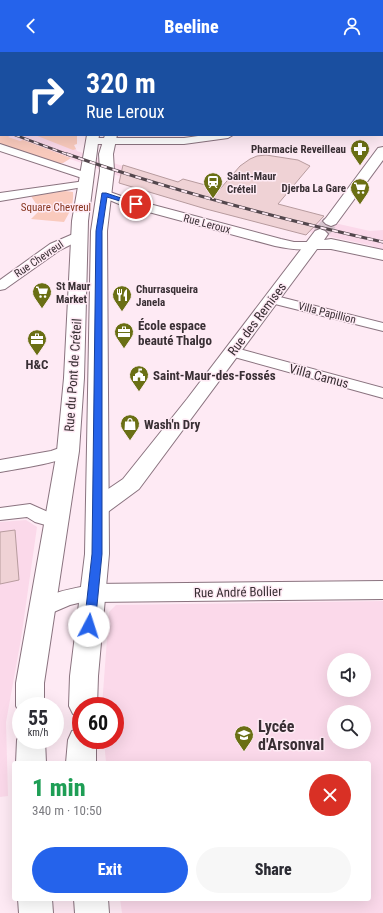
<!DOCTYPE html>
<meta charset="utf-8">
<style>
body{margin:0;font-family:"Roboto Condensed",sans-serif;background:#f7f7f7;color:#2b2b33;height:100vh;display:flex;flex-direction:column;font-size:15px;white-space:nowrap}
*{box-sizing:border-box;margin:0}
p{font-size:13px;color:#7c7c81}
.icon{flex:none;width:22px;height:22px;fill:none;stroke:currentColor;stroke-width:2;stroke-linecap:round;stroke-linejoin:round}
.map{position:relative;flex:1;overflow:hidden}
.drawer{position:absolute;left:12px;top:709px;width:359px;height:140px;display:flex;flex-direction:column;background:#fff;border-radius:4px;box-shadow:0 4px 16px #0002}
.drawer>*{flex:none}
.top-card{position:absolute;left:0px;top:0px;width:383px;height:84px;box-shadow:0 4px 16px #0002;background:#1a4fa0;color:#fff;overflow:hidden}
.buttons{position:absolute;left:327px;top:601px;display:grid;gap:8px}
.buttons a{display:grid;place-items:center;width:44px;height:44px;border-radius:50%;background:#fff;box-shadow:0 4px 16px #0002;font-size:20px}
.speed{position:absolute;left:12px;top:645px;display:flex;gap:8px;font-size:20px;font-weight:700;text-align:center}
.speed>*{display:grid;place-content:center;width:52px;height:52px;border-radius:50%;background:#fff;box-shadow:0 4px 16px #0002;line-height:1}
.speed small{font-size:10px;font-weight:400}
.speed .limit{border:6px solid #d22;background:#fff;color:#111}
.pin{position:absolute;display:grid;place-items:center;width:34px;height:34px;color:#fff;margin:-17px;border:2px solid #fff;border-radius:50%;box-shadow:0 1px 4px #0007}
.me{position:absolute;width:44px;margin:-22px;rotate:5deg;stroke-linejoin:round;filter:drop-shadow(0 0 3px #0008)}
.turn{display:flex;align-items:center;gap:14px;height:84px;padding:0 20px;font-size:18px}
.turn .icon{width:52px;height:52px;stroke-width:2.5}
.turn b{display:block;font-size:28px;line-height:34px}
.round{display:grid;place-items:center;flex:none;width:42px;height:42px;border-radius:21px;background:#f7f7f7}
.head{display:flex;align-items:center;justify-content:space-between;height:68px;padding:0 20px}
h1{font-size:24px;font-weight:800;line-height:30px;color:#1e9e55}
.cta{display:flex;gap:8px;margin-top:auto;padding:8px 20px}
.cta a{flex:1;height:46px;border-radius:24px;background:#2563eb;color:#fff;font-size:16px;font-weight:800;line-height:46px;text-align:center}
.cta a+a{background:#f7f7f7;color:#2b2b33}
header{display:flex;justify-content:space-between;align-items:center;height:52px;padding:0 20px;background:#2563eb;color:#fff;font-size:18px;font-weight:800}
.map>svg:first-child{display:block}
</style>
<header><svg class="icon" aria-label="back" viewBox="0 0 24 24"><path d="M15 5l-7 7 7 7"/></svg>Beeline<svg class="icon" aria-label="person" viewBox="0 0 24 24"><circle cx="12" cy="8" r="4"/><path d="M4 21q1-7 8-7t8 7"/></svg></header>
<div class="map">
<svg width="383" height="861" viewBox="0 0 383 861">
<rect width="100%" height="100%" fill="#feeaf4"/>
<g fill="#fbd9ea" fill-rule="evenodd">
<polygon points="0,58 1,83 52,83 74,93 77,99 138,119 321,168 370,179 383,178 383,199 372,197 373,194 309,180 306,183 206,157 125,133 119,124 70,107 63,111 57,111 0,92"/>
<polygon points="26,468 37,475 21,587 6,670 8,744 0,745 0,470"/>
<path d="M383,549V861H122L120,847H369V711H106L104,688H115V654H102L109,560L116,553ZM334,608H364V638H334ZM334,660H364V690H334Z"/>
</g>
<g fill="#f9cabd">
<polygon points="0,78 1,83 12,83 8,85 20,89 23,88 71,106 63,111 57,111 0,92"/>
<polygon points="35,83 77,84 77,92 74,93 76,97 73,98"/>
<path d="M65,139L73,140C74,152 70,160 64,170L31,167L40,158L31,144Z"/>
</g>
<g fill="#efd2d5" stroke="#b79b9e">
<polygon points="266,103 298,108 310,114 278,152 324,164 306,183 206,157 119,131 123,113 178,130 183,127 220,137 240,114 250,107 257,104"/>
<polygon points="15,478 19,528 0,532 0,480"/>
</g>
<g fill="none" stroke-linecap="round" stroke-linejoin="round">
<polyline stroke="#d7c5ce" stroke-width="15" stroke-dasharray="15 8" stroke-linecap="butt" points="320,182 331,169"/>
<g stroke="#8a737f" stroke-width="2">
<g id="street">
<polygon points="205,83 233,83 228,86 184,92 91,92 86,89 91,86 184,86"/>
<polygon points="0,92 90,122 92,124 90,126 82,126 0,99"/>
<polygon points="85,129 89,130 91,132 89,134 0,149 0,141"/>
<path d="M104,138L127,146L281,187L294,190H317L318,193L317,196C303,199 289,197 275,194L119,152L100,144L98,142L100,140Z"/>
<polygon points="80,179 84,180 86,183 84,186 60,198 5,237 0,238 0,228 50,192"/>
<polygon points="272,243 383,271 383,279 267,250 265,247 267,244"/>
<polygon points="232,295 383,336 383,346 227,303 224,300 227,297"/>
<path d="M68,393L74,395L77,399C69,410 15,417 0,420V408L51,399Z"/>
<polygon points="30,452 48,460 63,464 65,469 63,474 56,476 35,470 27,465 0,468 0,456"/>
<path d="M92,533L99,536L102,541L99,546L70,553L42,565L35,563L32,557C40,541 75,536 92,533Z"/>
</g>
</g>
<g stroke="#8a737f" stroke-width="2">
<g id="secondary">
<rect x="242" y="0" width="13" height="1"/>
<rect x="382" y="57" width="1" height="8"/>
<polygon points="383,95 383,108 336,172 331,174 326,172 323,169 326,166 378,96"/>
<polygon points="320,177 325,179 328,182 324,188 331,187 383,198 383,208 331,197 317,197 139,437 105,462 97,464 89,462 86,456 89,450 123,427 187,347 315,179"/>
<polygon points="383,529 383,547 92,550 83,548 80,541 83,534 92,532"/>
</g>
</g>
<g stroke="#8a737f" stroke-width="2">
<g id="primary">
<rect x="105" y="0" width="10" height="1"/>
<polygon points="87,83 99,83 88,169 84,326 79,399 44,631 44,654 21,654 21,663 16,654 16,631 57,399 64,326 72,169"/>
<polygon points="105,83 117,83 113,102 114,119 107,179 109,502 98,624 97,654 81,654 81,665 73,662 69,654 70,624 85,502 91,179 100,119 99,102"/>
<polygon points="81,676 81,688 96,688 96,711 66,711 68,688 72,679"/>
<polygon points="21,679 21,688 45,688 46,711 16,711 17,688"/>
<polygon points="18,847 52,847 53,861 19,861"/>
<polygon points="74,847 108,847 109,861 75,861"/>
</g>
</g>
<use href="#street" fill="#fff" fill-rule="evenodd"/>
<use href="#secondary" fill="#fff" fill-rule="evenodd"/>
<use href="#primary" fill="#fff" fill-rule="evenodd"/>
<g stroke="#53474d" stroke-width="2.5">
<polyline id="rail-far1" points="15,83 69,103"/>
</g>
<g stroke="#53474d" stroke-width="3">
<path id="rail" d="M67,102C170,138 276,166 383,190"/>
</g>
<use href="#rail-far1" stroke="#feeaf4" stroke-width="1.5" stroke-dasharray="5" stroke-linecap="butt"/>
<use href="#rail" stroke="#feeaf4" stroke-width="2" stroke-dasharray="6" stroke-linecap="butt"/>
</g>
<polygon fill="#2563eb" stroke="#184099" points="102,141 106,141 139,152 136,154 107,145 102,179 102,502 95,574 93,577 89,579 86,577 84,574 92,502 96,179"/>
<defs>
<g id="pharmacy-pin" transform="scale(1)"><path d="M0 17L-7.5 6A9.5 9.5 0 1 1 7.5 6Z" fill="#6a6f14" stroke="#feeaf4"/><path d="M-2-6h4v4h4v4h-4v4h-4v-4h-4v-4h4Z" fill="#fff"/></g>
<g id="station-pin" transform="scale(1)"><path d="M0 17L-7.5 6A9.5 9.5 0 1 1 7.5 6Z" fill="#6a6f14" stroke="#feeaf4"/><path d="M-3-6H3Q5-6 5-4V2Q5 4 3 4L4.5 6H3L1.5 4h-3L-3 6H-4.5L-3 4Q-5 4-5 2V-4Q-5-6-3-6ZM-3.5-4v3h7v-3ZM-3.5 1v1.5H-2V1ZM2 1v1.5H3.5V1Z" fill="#fff"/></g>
<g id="supermarket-pin" transform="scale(1)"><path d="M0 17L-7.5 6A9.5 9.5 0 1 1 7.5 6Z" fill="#6a6f14" stroke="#feeaf4"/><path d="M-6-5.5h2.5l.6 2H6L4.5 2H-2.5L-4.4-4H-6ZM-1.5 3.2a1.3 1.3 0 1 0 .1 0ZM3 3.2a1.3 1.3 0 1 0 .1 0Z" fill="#fff"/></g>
<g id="restaurant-pin" transform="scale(1)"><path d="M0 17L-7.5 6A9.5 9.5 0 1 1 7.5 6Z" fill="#6a6f14" stroke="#feeaf4"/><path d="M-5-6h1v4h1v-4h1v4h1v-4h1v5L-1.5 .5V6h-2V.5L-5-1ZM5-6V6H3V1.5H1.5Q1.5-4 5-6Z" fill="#fff"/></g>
<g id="office-pin" transform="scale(1)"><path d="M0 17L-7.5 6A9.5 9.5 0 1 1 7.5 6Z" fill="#6a6f14" stroke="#feeaf4"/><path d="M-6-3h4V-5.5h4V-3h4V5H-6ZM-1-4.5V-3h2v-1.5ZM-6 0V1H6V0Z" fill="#fff"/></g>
<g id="civic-pin" transform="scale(1)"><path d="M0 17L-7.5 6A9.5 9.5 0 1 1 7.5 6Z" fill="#6a6f14" stroke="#feeaf4"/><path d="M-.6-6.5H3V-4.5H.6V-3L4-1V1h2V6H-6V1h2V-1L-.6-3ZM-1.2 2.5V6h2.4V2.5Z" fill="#fff"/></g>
<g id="shop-pin" transform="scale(1)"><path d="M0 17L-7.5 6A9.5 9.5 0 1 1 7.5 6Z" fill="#6a6f14" stroke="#feeaf4"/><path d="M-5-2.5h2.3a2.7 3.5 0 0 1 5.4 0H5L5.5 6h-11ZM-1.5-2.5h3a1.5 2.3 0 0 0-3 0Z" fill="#fff"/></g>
<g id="school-pin" transform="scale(1)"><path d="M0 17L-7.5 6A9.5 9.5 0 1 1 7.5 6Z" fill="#6a6f14" stroke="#feeaf4"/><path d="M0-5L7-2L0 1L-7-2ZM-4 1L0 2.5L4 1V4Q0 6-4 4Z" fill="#fff"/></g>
</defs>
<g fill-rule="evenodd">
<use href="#pharmacy-pin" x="360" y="97"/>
<use href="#station-pin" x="213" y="130"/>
<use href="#supermarket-pin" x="360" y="136"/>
<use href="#supermarket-pin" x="42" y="240"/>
<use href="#restaurant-pin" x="122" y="243"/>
<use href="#office-pin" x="124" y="280"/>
<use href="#office-pin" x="37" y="287"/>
<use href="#civic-pin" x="139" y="323"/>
<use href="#shop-pin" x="130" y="372"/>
<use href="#school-pin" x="244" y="683"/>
</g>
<g text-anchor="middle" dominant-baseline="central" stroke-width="3" stroke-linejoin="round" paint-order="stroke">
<g font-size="11" font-weight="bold" fill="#392f34" stroke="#feeaf4" text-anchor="start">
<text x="346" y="97" text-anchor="end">Pharmacie Reveilleau</text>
<text x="227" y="124">Saint-Maur<tspan x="227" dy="13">Créteil</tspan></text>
<text x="346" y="136" text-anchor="end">Djerba La Gare</text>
<text x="56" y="234">St Maur<tspan x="56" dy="13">Market</tspan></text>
<text x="136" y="237">Churrasqueira<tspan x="136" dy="13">Janela</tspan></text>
</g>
<g font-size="11" fill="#86351e" stroke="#feeaf4">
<text x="56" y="155">Square Chevreul</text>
</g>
<g font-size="11" fill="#392f34" stroke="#feeaf4">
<text transform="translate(207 172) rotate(15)">Rue Leroux</text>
<text transform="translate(39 207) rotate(-34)">Rue Chevreul</text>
<text transform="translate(327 261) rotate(14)">Villa Papillion</text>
</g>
<g font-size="13" fill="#392f34" stroke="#feeaf4">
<text transform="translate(257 267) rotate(-53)">Rue des Remises</text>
<text transform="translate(73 323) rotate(-86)">Rue du Pont de Créteil</text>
<text transform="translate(319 324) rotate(15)">Villa Camus</text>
<text transform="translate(238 540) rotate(-1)">Rue André Bollier</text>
</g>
<g font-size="13" font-weight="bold" fill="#392f34" stroke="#feeaf4" text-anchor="start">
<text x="138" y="273">École espace<tspan x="138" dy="15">beauté Thalgo</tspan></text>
<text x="37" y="312" text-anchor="middle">H&amp;C</text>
<text x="153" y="323">Saint-Maur-des-Fossés</text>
<text x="144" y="372">Wash'n Dry</text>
</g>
<g font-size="16" font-weight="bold" fill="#392f34" stroke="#feeaf4" text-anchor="start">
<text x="258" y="674">Lycée<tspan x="258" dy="18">d'Arsonval</tspan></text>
</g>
</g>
</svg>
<div class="buttons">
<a><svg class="icon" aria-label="sound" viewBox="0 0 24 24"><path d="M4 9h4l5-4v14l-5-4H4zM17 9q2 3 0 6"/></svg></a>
<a><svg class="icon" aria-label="search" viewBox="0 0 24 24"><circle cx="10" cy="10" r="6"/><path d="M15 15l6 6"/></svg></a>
</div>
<div class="speed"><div>55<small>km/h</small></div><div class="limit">60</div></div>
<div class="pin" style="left:136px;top:152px;background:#d93025"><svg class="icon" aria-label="arrive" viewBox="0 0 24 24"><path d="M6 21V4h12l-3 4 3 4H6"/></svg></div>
<svg class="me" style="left:89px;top:574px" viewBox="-20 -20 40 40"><circle r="19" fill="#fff"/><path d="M0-13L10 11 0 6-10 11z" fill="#2563eb"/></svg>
<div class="top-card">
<div class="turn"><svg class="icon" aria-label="right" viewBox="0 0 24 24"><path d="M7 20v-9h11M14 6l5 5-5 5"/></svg><div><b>320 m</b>Rue Leroux</div></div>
</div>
<section class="drawer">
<div class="head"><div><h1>1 min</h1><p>340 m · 10:50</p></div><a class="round" style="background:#d93025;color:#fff"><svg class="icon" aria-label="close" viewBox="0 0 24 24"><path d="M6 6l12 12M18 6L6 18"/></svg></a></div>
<div class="cta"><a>Exit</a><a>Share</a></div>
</section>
</div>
